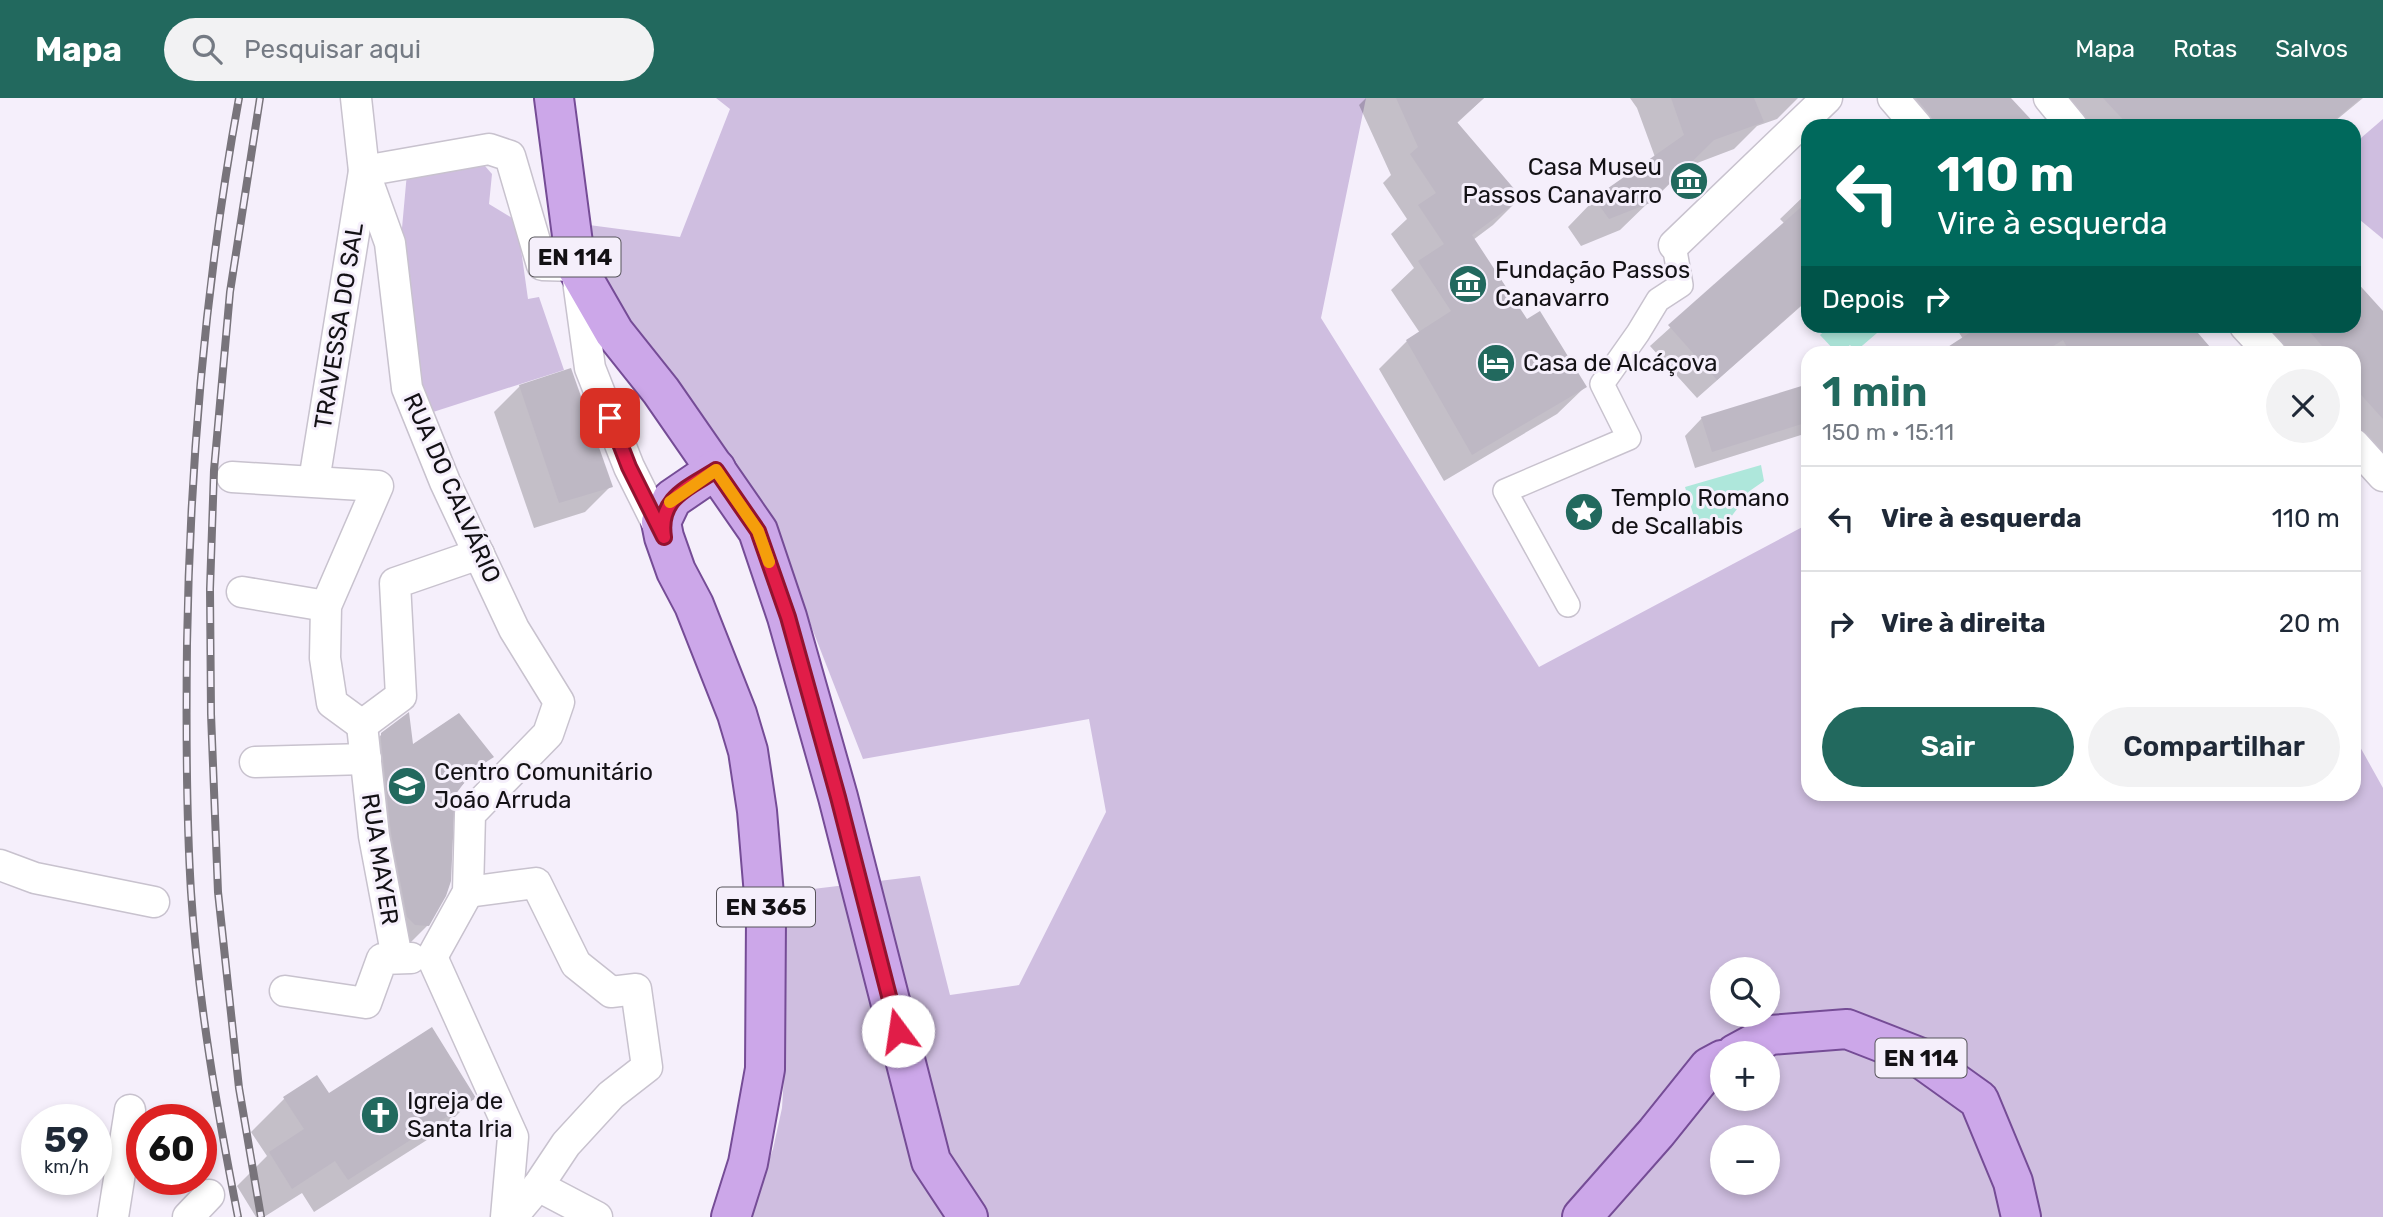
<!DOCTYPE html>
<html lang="pt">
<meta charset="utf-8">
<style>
body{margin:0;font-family:Rubik,sans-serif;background:#f2f2f3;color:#1f2937;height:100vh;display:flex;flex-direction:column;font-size:26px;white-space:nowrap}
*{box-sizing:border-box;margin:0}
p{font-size:23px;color:#747a83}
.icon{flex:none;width:38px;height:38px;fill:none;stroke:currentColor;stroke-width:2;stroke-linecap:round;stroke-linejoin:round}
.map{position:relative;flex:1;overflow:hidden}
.panel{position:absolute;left:1801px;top:248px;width:560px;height:455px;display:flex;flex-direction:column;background:#fff;border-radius:21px;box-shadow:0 4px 10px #0003}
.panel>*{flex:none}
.hud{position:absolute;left:1801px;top:21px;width:560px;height:214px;border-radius:21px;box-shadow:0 4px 10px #0003;background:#00695c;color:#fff;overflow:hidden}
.buttons{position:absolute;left:1710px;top:859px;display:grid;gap:14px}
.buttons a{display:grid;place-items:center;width:70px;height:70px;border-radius:50%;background:#fff;box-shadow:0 4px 10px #0003;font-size:35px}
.speed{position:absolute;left:21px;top:1006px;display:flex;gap:14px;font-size:35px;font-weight:700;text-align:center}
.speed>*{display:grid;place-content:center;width:91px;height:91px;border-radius:50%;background:#fff;box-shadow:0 4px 10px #0003;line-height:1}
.speed small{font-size:18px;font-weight:400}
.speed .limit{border:10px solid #d22;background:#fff;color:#111}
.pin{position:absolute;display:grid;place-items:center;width:60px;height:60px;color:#fff;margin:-30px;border-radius:14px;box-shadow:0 4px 10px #0006}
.me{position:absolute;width:77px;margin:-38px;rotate:346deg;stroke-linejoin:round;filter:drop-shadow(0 0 5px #0008)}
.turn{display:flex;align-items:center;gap:24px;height:147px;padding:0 21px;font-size:32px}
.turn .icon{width:91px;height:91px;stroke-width:2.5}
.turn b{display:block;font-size:49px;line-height:60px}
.then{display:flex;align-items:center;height:66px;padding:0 21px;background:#0003;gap:14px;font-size:26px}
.round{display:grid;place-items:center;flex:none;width:74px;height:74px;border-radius:37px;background:#f2f2f3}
.overview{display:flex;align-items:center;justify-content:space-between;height:119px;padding:0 21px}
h1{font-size:42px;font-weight:600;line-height:52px;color:#22695e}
.primary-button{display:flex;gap:14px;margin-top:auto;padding:14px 21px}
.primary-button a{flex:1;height:80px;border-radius:42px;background:#22695e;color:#fff;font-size:28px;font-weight:600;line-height:80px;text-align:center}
.primary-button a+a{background:#f2f2f3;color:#1f2937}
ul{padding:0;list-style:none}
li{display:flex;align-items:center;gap:21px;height:105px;padding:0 21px;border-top:2px solid #e0e1e3}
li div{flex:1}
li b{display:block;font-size:26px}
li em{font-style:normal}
header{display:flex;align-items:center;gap:42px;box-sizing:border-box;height:98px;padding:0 35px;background:#22695e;color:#fff}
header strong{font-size:33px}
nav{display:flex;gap:38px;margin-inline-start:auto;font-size:24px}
.search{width:490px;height:63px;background:#f2f2f3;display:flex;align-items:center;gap:18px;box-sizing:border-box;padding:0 24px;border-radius:38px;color:#747a83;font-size:26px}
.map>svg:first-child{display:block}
</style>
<header>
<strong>Mapa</strong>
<div class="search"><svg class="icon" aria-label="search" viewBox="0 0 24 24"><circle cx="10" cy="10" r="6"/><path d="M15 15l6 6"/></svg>Pesquisar aqui</div>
<nav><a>Mapa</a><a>Rotas</a><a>Salvos</a></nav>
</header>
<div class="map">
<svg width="2383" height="1119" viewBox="0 0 2383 1119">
<rect width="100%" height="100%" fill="#f5effb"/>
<g fill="#cfbee0" fill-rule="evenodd">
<path d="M716,0H1366L1321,220L1539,569L1808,426V696H2354V638L2383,690V1119H748L773,1051L782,1010L785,962L780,795L920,778L950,897L1019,887L1106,714L1089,621L863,661L808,520L701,326L605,197L589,127L680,139L730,11ZM1722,872H1768V917H1722ZM1722,956H1768V1001H1722ZM1722,1040H1768V1085H1722Z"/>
<polygon points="2383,21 2383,141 2354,117 2354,46"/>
<polygon points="485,68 492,76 489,106 517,123 528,201 539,199 564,272 430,315 419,294 399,163 407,75"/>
</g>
<g fill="#aee7db">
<polygon points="1830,228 1847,229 1850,228 1870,228 1877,235 1856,253 1850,247 1840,255 1837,255 1820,237"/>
<polygon points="1761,367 1764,383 1751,392 1731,419 1697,429 1685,389"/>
</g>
<g fill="#0003">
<polygon points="1366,0 1484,0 1456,26 1520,100 1493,127 1473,142 1527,224 1585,289 1557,316 1444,383 1379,271 1407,243 1420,235 1391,192 1414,170 1391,136 1407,121 1383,85 1391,77 1359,7"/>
<polygon points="1630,0 1798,0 1777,21 1757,28 1734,51 1684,70 1620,132 1581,148 1568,129 1595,101 1655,59 1637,10"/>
<polygon points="1906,0 2009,0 2034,28 1928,28"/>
<polygon points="2062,0 2363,0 2329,28 2087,28"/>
<polygon points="1888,23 1892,28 1882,28"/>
<polygon points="1808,94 1808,202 1697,300 1650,248 1785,126 1780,121"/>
<polygon points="2354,184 2383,216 2383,366 2354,334 2354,256 2289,256 2264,228 2354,228"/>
<polygon points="1955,228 2190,228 2206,247 2198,256 1947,256 1963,241"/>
<polygon points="520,288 611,388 585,414 534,430 494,314"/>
<polygon points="1808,288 1808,331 1801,337 1695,370 1685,338 1702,320"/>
<polygon points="382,636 411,649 491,659 453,696 428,827 401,854 356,662"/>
<polygon points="317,979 328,997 474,1000 441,1033 314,1114 302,1095 264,1119 256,1119 237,1088 267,1058 251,1034 284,1001"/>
</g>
<g fill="#beb8c4">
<polygon points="1396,0 1484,0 1457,24 1522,100 1472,137 1527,221 1540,213 1587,289 1472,357 1406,242 1451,213 1418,163 1444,146 1418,107 1436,95 1410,56 1418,49"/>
<polygon points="1671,0 1754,0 1764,24 1714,42 1650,105 1609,121 1594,100 1684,37"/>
<polygon points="1916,0 2011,0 2037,28 1934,28 1930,17"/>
<polygon points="2103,0 2361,0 2327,28 2129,28"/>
<polygon points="1808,103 1808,201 1717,282 1668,227"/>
<polygon points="2354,181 2383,213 2383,321 2354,289 2354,256 2329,256 2305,228 2354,228"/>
<polygon points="1980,228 2192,228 2216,256 2071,256 2063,242 2040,256 1937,256"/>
<polygon points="571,270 613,389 559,405 519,287"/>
<polygon points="1808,286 1808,324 1712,354 1701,319"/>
<polygon points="409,614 413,646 459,615 494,659 466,677 464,685 455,697 451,783 446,798 429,828 415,827 407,819 391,735 381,642 381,635"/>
<polygon points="432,929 476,1000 348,1082 335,1063 292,1091 269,1054 304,1031 283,999 317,977 329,995"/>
</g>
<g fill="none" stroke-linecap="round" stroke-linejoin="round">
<g stroke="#c8c2ce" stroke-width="26">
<polyline id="pedestrian" points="1568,507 1505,393 1629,340 1602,286 1638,235 1658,202 1681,187 1674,147"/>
</g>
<g stroke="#c8c2ce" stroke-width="33">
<g id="minor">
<polyline points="356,0 364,73 390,145 407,290 445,384 514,531 559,604 548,636 470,716 468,794 432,859"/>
<polyline points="1893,0 1917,28"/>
<polyline points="2049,0 2072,28"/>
<polyline points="1674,147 1827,0"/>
<polyline points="2245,228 2271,256"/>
<polyline points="2354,346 2383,378"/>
<polyline points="232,379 378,388 326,508 325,560 332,605 362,627"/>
<polyline points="314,383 364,73 489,51 510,58 542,167 576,168 590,270 629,369 664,439"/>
<polyline points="242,494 326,508"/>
<polyline points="362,627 401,598 395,485 479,456"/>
<polyline points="362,627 374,738 397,860"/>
<polyline points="255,664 366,661"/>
<polyline points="0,767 35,780 154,804"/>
<polyline points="468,794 536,785 576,866 611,894 636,891 647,969 611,997 566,1046 538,1088 512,1119"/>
<polyline points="432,859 513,1039 506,1119"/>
<polyline points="285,893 366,905 382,861 411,860"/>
<polyline points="538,1088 597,1119"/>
<polyline points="113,1119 130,1012"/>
<polyline points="188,1119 209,1097"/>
</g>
</g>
<g stroke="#754c96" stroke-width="42">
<g id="primary">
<polyline points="554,0 576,168 614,234 661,293 758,433 787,519 838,699 931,1063 968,1119"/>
<polyline points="716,371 672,401 661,424 664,439 676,473 694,507 737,616 748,653 757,713 766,821 765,971 748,1065 731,1119"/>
<polyline points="1735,956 1770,937 1847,931 1919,959 1979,1002 2013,1084 2021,1119"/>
<polyline points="1582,1119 1656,1035 1709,969 1722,962"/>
</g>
</g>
<use href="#pedestrian" stroke="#fff" stroke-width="23"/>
<use href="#minor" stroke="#fff" stroke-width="30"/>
<use href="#primary" stroke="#cca7e9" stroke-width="38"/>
<g stroke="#78747b" stroke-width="8">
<g id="rail">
<polyline points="260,0 230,194 214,372 210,491 211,616 218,794 239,990 261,1119"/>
<path d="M238,1119C217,1012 198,903 191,794C186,712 186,629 187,546C190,363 206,180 239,0"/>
</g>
</g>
<use href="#rail" stroke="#f5effb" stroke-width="5" stroke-dasharray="16" stroke-linecap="butt"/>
</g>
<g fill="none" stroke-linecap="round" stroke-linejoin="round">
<g stroke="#92132f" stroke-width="18">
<path id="route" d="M610,320L629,369L664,439C658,400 688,390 716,372L758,433L788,519L838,699L898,933"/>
</g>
<use href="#route" stroke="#e11d48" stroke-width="12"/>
<polyline stroke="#f59e0b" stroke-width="12" points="670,404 716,372 758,433 769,464"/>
</g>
<defs>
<g id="museum-disc" transform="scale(2.0125)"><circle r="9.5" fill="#22695e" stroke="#f5effb"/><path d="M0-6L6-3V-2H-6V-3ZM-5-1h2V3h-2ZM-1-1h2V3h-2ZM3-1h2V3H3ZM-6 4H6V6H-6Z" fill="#fff"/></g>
<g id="hotel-disc" transform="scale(2.0125)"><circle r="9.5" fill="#22695e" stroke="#f5effb"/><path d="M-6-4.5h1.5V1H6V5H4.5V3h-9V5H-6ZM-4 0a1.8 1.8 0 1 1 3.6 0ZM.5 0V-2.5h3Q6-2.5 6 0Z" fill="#fff"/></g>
<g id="sight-disc" transform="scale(2.0125)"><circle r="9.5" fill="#22695e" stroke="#f5effb"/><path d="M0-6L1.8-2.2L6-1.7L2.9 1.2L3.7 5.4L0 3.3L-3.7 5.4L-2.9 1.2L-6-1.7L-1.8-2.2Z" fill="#fff"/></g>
<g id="school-disc" transform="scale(2.0125)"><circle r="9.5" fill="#22695e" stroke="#f5effb"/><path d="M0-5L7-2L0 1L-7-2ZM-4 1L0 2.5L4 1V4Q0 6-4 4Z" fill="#fff"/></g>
<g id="church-disc" transform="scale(2.0125)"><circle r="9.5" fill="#22695e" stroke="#f5effb"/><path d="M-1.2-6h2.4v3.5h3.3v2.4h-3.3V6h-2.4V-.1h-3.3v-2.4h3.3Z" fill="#fff"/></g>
</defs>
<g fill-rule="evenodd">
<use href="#museum-disc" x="1689" y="83"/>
<use href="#museum-disc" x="1468" y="186"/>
<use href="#hotel-disc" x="1496" y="265"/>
<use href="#sight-disc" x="1584" y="414"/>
<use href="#school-disc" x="407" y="688"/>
<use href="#church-disc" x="380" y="1017"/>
</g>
<g text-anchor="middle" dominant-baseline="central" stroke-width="6" stroke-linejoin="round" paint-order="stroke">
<g fill="#f5effb" stroke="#57545a" stroke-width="2">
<rect x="529.5" y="139.5" width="91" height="39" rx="5"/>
<rect x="717" y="789.5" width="98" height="39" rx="5"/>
<rect x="1875.5" y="940.5" width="91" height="39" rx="5"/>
</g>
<g font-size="23" font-weight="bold" fill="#131115">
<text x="575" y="159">EN 114</text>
<text x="766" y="809">EN 365</text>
<text x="1921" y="960">EN 114</text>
</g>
<g font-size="24" fill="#131115" stroke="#f5effb" text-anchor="start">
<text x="1662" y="69" text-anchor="end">Casa Museu<tspan x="1662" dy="28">Passos Canavarro</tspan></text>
<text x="1495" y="172">Fundação Passos<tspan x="1495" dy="28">Canavarro</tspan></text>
<text x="1523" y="265">Casa de Alcáçova</text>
<text x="1611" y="400">Templo Romano<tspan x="1611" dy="28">de Scallabis</tspan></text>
<text x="434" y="674">Centro Comunitário<tspan x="434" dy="28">João Arruda</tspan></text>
<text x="407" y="1003">Igreja de<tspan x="407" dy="28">Santa Iria</tspan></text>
</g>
<g font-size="24" fill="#131115" stroke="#f5effb">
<text transform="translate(339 228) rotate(-81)">TRAVESSA DO SAL</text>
<text transform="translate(452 390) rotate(66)">RUA DO CALVÁRIO</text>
<text transform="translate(380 761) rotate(81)">RUA MAYER</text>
</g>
</g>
</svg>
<div class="buttons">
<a><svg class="icon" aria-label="search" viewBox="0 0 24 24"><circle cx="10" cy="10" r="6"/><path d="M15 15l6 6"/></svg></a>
<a>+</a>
<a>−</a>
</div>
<div class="speed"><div>59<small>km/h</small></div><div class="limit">60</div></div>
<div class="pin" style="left:610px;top:320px;background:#d93025"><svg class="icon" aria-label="arrive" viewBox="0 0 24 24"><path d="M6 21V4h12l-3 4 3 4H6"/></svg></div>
<svg class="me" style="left:898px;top:933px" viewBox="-20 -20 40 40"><circle r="19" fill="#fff"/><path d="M0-13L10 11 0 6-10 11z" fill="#e11d48"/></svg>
<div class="hud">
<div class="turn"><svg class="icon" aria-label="left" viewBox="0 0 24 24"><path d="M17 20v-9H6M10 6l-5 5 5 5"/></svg><div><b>110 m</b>Vire à esquerda</div></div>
<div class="then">Depois<svg class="icon" aria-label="right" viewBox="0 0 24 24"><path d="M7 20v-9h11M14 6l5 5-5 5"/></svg></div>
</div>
<section class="panel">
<div class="overview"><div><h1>1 min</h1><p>150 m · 15:11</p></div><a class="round"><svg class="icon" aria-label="close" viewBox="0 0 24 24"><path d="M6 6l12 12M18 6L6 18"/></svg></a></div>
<ul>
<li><svg class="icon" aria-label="left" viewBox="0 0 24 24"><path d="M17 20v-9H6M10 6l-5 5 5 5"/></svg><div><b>Vire à esquerda</b></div><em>110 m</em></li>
<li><svg class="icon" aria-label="right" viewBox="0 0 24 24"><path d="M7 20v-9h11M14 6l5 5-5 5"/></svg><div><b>Vire à direita</b></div><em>20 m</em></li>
</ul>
<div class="primary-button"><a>Sair</a><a>Compartilhar</a></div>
</section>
</div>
